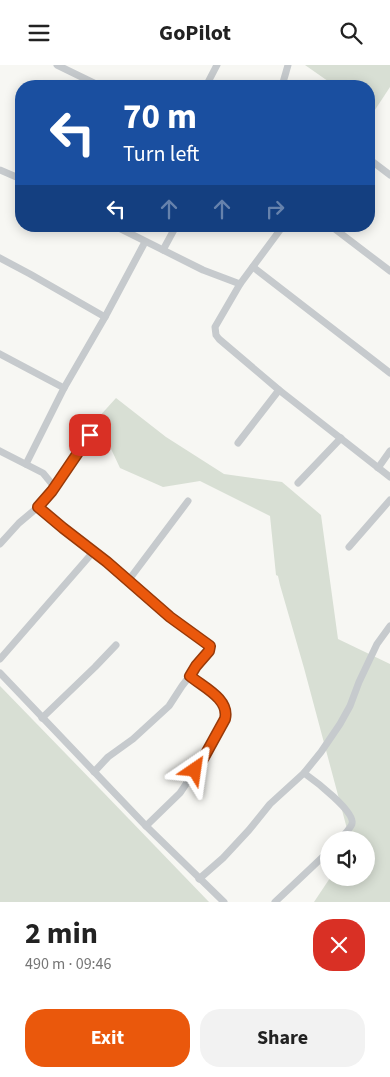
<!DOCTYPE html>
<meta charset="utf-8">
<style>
body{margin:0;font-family:"Source Sans 3",sans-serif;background:#f2f2f2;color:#222;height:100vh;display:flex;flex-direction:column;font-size:19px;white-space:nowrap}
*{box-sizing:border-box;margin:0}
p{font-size:16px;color:#767676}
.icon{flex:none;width:28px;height:28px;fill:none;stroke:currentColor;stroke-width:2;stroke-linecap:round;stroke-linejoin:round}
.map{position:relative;height:837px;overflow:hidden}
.panel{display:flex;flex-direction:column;background:#fff;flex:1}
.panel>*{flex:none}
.guide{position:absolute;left:15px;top:15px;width:360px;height:152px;border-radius:20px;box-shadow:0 2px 12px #0003;background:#1a4fa0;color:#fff;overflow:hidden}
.controls{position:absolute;left:320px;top:766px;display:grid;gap:10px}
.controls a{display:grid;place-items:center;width:55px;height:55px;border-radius:50%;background:#fff;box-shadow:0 2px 12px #0003;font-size:25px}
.pin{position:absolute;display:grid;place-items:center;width:42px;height:42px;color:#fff;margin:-21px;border-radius:10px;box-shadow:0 2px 8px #0006}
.me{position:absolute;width:55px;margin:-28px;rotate:32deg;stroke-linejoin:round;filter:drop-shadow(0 0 4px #0008)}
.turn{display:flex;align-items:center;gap:18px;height:105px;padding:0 25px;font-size:22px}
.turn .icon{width:65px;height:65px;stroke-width:2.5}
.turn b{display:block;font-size:35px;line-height:42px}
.lanes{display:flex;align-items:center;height:48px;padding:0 25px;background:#0003;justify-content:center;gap:25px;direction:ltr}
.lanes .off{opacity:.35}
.round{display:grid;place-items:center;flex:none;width:52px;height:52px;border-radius:20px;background:#f2f2f2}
.headline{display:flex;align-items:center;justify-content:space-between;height:85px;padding:0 25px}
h1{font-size:30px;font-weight:700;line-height:38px}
.button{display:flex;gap:10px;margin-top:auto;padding:10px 25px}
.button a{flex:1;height:58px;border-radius:20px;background:#ea580c;color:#fff;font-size:20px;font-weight:700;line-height:58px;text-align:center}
.button a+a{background:#f2f2f2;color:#222}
header{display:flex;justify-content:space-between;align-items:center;height:65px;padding:0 25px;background:#fff;font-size:22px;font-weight:700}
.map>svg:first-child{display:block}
</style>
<header><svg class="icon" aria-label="menu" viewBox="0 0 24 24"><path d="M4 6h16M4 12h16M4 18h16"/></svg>GoPilot<svg class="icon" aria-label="search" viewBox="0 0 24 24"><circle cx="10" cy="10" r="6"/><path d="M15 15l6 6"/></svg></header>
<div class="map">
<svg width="390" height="837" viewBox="0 0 390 837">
<rect width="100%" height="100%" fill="#f7f7f3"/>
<g fill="#d8dfd4">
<polygon points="305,0 390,0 390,22 369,54 369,21 335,21"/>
<polygon points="116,333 166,372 224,409 282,417 321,450 338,574 390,599 390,837 314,837 330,813 366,812 366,775 350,775 304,603 280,520 278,511 276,510 270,451 200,416 163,422 120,403 97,354"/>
<polygon points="0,621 101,725 209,837 0,837"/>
</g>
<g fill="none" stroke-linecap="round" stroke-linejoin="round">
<g stroke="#c6cacd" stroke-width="7">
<polyline points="57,0 100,21"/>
<polyline points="206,21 217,0"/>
<polyline points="282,21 288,0"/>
<polyline points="369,94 390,110"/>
<polyline points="0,105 21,114"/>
<polyline points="115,161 203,205 240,219 283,161"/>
<polyline points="331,161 390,206"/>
<polyline points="163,185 176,161"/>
<polyline points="0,193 30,209 105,252"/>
<polyline points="253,202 390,308"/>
<polyline points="240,219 215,262 216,270 219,274 279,325 390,412"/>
<polyline points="0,289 64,323"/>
<polyline points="238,378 279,325"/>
<polyline points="0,386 43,408 52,419 52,426 38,442 19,458 0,479"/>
<polyline points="26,399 64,323 105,252 145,177"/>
<polyline points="378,403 390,386"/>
<polyline points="298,418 341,373"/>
<polyline points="52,426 90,370"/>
<polyline points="38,442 63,463 107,497 170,552 210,581 209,586 182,621 169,641 133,674 108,692 94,707"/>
<polyline points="349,482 390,435"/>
<polyline points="128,516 188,436"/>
<polyline points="0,594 94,486"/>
<polyline points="0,608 146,761 224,837"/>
<polyline points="42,653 95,602 116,580"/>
<path d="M304,708C314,715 356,747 352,759C350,764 343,771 339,775"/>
<path d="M146,761L180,728L203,694L225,654C226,649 227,646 225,642C220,630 199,619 189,611"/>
<polyline points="199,814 223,793 249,765 270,739 304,708 321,687 340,659 350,641 359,617 377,579 390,561"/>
<polyline points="275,837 329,786"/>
</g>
</g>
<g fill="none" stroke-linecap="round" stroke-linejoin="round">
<g stroke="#983908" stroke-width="12">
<path id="route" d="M90,370L52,426L38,442L63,463L107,497L170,552L210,581L209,586L196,601L190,611C203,622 230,634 225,654L203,694L195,705"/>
</g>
<use href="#route" stroke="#ea580c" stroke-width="9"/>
</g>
</svg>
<div class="controls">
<a><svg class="icon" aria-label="sound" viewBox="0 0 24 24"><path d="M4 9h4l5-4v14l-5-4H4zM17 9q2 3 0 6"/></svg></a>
</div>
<div class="pin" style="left:90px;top:370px;background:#d93025"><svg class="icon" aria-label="arrive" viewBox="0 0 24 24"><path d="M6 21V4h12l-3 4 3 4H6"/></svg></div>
<svg class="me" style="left:195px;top:705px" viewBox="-20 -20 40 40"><path d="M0-17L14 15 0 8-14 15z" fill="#ea580c" stroke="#fff" stroke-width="4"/></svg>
<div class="guide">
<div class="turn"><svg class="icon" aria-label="left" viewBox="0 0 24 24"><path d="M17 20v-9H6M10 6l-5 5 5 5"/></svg><div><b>70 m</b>Turn left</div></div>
<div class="lanes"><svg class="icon" aria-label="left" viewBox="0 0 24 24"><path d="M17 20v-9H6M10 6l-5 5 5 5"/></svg><svg class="icon off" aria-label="ahead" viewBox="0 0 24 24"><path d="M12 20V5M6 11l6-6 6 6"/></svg><svg class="icon off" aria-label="ahead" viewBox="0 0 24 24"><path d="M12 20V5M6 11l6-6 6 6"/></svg><svg class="icon off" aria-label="right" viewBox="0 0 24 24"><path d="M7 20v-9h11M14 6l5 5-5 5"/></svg></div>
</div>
</div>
<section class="panel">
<div class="headline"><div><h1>2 min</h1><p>490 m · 09:46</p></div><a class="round" style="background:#d93025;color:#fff"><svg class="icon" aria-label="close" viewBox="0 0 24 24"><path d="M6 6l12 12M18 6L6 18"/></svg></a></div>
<div class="button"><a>Exit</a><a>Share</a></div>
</section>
